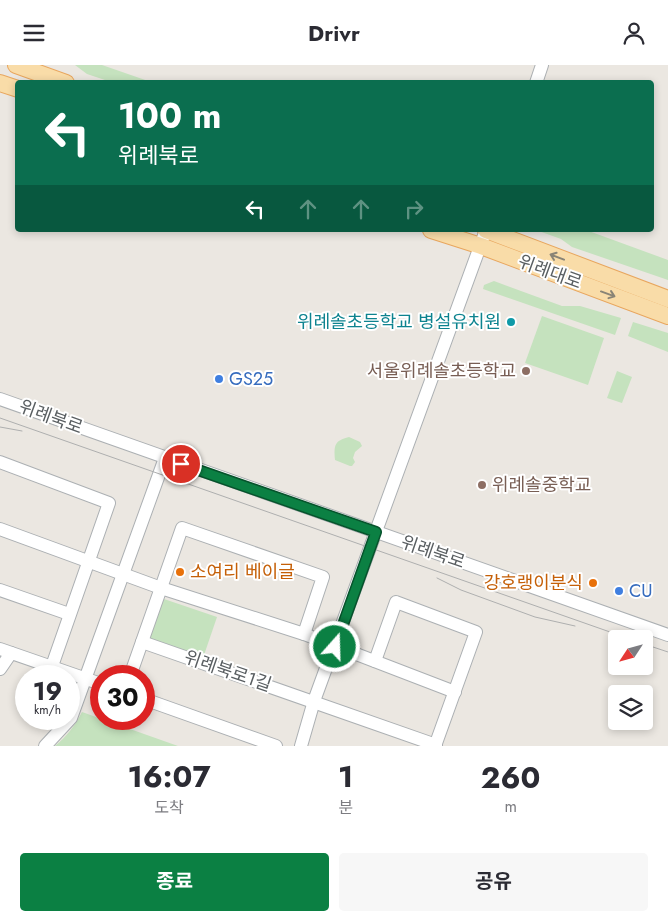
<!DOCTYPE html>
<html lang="ko">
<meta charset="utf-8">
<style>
body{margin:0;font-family:Jost,"Noto Sans KR",sans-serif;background:#f7f7f7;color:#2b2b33;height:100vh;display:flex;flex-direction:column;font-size:19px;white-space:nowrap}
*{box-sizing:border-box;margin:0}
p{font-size:16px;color:#7c7c81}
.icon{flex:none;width:28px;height:28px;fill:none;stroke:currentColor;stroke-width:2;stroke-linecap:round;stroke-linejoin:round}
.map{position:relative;height:681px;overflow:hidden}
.details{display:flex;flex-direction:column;background:#fff;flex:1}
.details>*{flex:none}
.guide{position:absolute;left:15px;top:15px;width:639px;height:152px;border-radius:5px;box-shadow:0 2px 8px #0003;background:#0b6e4f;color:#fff;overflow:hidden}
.needle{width:32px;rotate:234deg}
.fabs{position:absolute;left:608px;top:565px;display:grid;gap:10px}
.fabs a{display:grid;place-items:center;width:45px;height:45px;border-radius:5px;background:#fff;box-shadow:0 2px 8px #0003;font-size:25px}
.speed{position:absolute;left:15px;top:600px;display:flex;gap:10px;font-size:25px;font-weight:700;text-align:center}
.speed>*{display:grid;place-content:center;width:65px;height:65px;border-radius:50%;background:#fff;box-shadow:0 2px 8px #0003;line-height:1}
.speed small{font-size:12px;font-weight:400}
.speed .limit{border:8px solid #d22;background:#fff;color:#111}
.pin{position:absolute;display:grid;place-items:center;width:42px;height:42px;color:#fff;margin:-21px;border:2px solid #fff;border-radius:50%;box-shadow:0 1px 5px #0007}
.me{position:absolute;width:55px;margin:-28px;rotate:20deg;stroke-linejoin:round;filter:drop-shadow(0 0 4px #0008)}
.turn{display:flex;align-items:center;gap:18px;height:105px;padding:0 20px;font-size:22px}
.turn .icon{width:65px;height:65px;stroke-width:2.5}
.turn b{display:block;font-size:35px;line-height:42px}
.lanes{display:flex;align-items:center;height:48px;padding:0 20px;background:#0003;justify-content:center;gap:25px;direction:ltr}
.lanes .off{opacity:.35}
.eta{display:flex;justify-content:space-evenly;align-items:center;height:85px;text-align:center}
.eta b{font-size:30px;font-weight:700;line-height:35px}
.primary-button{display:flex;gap:10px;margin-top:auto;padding:10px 20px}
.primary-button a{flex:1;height:58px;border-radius:5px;background:#0b8043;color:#fff;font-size:20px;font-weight:700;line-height:58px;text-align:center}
.primary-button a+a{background:#f7f7f7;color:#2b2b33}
header{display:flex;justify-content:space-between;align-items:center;height:65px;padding:0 20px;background:#fff;font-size:22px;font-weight:700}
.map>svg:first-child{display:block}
</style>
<header><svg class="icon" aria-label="menu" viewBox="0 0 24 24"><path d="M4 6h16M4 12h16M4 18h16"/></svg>Drivr<svg class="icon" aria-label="person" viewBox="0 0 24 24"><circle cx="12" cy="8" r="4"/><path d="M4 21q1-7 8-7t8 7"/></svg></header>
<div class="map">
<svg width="668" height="681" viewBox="0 0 668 681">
<rect width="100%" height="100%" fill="#ebe7e1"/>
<g fill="#c5e2be">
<polygon points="75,0 102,0 151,17 111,17 87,9"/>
<polygon points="536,165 586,165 668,195 668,215 572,182 561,174"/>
<polygon points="494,216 562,241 580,241 621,253 615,270 483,224 484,220"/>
<polygon points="542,251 604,273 588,320 525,298"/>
<polygon points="633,257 668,268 668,287 628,271"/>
<polygon points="617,306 632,312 622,338 607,333"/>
<path d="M349,372L360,377L362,381L355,387L353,393L355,397L352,401H350L335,395C334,380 334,376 349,372Z"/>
<polygon points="164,534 217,552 203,593 152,575 148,569"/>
<path d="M82,647L178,681H55C67,671 75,661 82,647Z"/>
</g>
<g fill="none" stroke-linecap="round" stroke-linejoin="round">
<g stroke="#acb0b3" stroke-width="14">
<g id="minor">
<polyline points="536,18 542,0"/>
<polyline points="0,334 668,570"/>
<polyline points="0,397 109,438 52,601"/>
<polyline points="0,464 161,523 304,569 455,627"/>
<polyline points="0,525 69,549"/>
<polyline points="142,577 436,680"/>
<polyline points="0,584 101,619"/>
<polyline points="375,596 396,537 476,567 435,681"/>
<polyline points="0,604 11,588"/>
<polyline points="130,611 182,463 323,512 304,569"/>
<polyline points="144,634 276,681"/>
<polyline points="45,681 71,653 165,393"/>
<polyline points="301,681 314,636 486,165"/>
</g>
</g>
<g stroke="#e8a65e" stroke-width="18">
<g id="major">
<polyline points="16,0 66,18"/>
<polyline points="0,18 18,24"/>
<polyline points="431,165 481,181 668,251"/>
<polyline points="486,165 668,234"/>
</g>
</g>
<use href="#minor" stroke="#fff" stroke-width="12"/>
<use href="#major" stroke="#f9dca8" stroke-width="16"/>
<g stroke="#aeafaf" stroke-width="1">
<polyline points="0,353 630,574"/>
<polyline points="0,362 22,366"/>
<polyline points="437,513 461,525 535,552 575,561"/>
<polyline points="644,579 668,587"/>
</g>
</g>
<defs><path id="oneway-shaft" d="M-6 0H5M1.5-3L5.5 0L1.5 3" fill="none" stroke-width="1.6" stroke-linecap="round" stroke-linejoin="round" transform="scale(1.25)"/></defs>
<g stroke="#898476">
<use href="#oneway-shaft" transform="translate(557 192) rotate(-159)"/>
<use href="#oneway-shaft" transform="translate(608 229) rotate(20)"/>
</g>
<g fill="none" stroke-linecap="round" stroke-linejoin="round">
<g stroke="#07532c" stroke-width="12">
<polyline id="route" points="181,399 376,467 335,582"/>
</g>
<use href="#route" stroke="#0b8043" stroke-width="9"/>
</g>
<circle fill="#0f9aa8" stroke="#fff" stroke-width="2" cx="511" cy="257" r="5"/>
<g fill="#8d6e63" stroke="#fff" stroke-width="2">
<circle cx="526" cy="306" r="5"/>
<circle cx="482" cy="420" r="5"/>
</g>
<g fill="#3f7fe0" stroke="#fff" stroke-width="2">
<circle cx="219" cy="314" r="5"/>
<circle cx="619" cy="526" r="5"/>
</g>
<g fill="#e8710a" stroke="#fff" stroke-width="2">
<circle cx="180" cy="507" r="5"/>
<circle cx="593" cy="518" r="5"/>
</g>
<g text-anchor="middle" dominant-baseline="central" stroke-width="4" stroke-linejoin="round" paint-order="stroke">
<g font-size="18" fill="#595e61" stroke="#fff">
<text transform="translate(550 207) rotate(20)">위례대로</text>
<text transform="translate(51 352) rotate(20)">위례북로</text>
<text transform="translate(433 487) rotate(19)">위례북로</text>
<text transform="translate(228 606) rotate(19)">위례북로1길</text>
</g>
<g font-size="18" fill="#0d838f" stroke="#fff" text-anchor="end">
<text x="501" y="257">위례솔초등학교 병설유치원</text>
</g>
<g font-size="18" fill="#785e54" stroke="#fff" text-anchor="end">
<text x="516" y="306">서울위례솔초등학교</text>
<text x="492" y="420" text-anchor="start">위례솔중학교</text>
</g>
<g font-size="18" fill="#366cbe" stroke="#fff" text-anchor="start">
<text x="229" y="314">GS25</text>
<text x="629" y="526">CU</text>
</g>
<g font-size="18" fill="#c56008" stroke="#fff" text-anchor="start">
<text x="190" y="507">소여리 베이글</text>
<text x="583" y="518" text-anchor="end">강호랭이분식</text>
</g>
</g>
</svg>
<div class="fabs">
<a><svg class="needle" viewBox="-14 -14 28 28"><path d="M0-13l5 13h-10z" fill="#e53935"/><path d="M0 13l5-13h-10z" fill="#7c7c81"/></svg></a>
<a><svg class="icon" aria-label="layers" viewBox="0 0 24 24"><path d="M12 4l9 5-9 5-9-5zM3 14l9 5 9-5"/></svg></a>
</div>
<div class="speed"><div>19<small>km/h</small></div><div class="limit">30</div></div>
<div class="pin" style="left:181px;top:399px;background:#d93025"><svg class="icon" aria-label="arrive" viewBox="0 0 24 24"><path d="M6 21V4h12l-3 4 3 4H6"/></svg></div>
<svg class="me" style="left:335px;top:582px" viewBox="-20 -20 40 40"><circle r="17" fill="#0b8043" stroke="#fff" stroke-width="3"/><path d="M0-11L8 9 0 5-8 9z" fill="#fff"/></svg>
<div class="guide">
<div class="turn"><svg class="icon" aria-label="left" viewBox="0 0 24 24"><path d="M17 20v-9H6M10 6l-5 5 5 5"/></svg><div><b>100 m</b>위례북로</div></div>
<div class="lanes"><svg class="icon" aria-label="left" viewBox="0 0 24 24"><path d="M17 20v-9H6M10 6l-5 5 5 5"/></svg><svg class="icon off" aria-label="ahead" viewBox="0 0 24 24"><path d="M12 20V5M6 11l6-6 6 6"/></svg><svg class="icon off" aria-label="ahead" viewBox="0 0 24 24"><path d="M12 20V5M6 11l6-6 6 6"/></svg><svg class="icon off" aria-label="right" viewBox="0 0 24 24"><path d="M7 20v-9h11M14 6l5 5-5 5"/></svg></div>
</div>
</div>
<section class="details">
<div class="eta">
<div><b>16:07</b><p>도착</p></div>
<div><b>1</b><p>분</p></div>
<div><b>260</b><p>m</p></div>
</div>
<div class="primary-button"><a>종료</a><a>공유</a></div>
</section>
